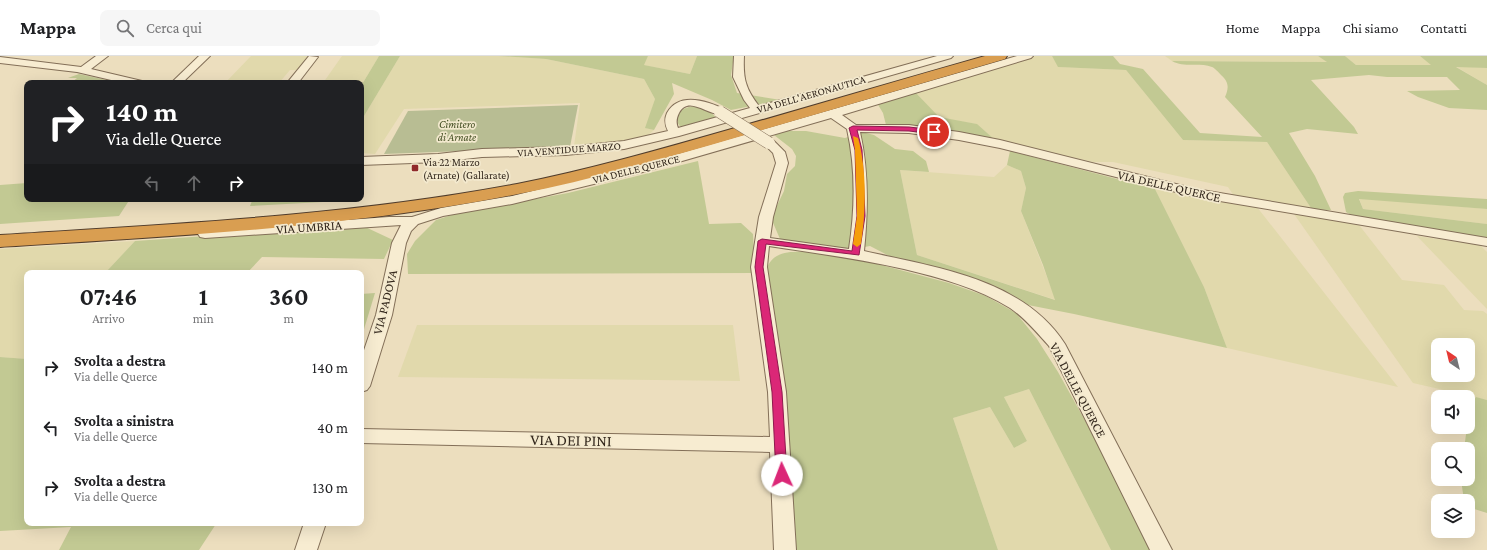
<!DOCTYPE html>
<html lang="it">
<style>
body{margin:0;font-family:"Crimson Pro",serif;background:#f6f6f6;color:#202124;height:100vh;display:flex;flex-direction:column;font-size:15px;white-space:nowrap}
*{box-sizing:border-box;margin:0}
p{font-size:13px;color:#757577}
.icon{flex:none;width:22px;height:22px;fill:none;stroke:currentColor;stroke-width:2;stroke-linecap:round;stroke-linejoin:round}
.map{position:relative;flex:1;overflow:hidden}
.details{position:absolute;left:24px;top:214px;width:340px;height:256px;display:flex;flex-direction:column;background:#fff;border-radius:8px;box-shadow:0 4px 16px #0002}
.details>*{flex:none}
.hud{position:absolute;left:24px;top:24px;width:340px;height:122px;border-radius:8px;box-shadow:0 4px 16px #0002;background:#202124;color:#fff;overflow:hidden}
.needle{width:26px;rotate:325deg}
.controls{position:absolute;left:1431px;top:282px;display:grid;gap:8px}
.controls a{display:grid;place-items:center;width:44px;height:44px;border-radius:8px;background:#fff;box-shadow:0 4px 16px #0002;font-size:20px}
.pin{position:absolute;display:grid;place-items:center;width:34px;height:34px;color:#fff;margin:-17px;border:2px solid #fff;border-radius:50%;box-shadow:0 1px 4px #0007}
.me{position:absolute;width:44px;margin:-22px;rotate:358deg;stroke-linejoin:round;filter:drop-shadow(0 0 3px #0008)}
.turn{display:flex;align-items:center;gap:14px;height:84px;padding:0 16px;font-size:18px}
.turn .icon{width:52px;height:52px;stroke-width:2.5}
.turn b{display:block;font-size:28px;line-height:34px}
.lanes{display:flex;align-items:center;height:38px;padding:0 16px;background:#0003;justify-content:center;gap:20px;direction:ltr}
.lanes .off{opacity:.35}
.eta{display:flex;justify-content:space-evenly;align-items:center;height:68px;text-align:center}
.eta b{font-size:24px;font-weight:700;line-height:28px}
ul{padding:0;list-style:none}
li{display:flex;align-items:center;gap:12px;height:60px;padding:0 16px}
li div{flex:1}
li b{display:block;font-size:15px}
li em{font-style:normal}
header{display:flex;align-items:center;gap:24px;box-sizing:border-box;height:56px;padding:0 20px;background:#fff;border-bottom:1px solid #e0e0e0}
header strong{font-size:19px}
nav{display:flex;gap:22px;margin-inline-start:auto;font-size:14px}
.search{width:280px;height:36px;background:#f6f6f6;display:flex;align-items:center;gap:10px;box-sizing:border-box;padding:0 14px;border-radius:8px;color:#757577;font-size:15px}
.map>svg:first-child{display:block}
</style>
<header>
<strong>Mappa</strong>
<div class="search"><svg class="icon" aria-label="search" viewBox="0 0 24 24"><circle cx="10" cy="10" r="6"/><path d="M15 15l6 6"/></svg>Cerca qui</div>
<nav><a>Home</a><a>Mappa</a><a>Chi siamo</a><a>Contatti</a></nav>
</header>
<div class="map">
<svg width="1487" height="494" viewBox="0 0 1487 494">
<rect width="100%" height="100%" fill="#ecdebe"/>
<g fill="#e1d9ac" fill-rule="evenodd">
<polygon points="251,0 312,0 300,14 290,14 279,27 225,27"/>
<polygon points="342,0 379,0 361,30 361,27 323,27"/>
<polygon points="400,0 499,0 546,3 644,23 655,43 646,72 654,74 645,82 624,86 574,90 580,47 404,53 375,98 361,97 361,65"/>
<polygon points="648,0 697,0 690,18 643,9"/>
<polygon points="1035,0 1052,0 1059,11 1126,14 1183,84 1267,86 1313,155 1234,140 1228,131 1113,106 1093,106 995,84 976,68 939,62 916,37"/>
<polygon points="1165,0 1318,0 1328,6 1172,5"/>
<polygon points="1345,0 1420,0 1432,9 1356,9"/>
<polygon points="1455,10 1487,12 1487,29"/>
<polygon points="1007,109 1021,115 1026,132 1021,155 1056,244 917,199 900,114 994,121"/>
<polygon points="1155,133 1257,151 1398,331 1227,292 1204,231"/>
<polygon points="1359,142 1487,153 1487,168 1363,153"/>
<path d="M1294,158L1359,169L1402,224L1444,229L1464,254L1483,255L1487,258V344L1413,327ZM1438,289H1468V319H1438Z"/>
<polygon points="1417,180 1480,189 1487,196 1487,253"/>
<polygon points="135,185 105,217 27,217 27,303 0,301 0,193"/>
<polygon points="417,269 733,269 740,325 398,321"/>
<polygon points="1029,333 1111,494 998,494 953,362 990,351 1014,392 1027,385 1004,341"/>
</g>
<g fill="#c2c993">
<polygon points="379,0 400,0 361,65 361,30"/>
<polygon points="499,0 648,0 644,9 690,18 697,0 734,0 731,19 737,37 781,44 731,54 712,44 672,27 674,38 654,74 645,72 655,43 644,23 546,3"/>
<path d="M1052,0H1113L1120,8L1143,13L1200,77L1262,81L1225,41C1229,32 1229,26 1221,19C1219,17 1215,12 1212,11C1199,6 1184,12 1172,5L1327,6L1318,0H1345L1356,9H1431L1420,0H1487V12L1456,11L1487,29V54L1449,52L1418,41L1407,35L1460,34L1447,21H1387L1369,19L1311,24L1354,71L1358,78L1307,73L1289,77L1315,120L1331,154L1313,155L1267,86L1183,84L1126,14L1058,11Z"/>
<polygon points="79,18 120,27 71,27 77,22 68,22"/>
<polygon points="916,37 939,61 977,68 995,84 886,69 883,57 877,47"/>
<path d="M692,50C702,52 711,54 716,62L683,72C676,69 677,63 679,57L683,53Z"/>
<polygon points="786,75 806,75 845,82 862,76 874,79 895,93 913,95 926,105 929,116 900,114 917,199 1055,244 1043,209 1021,155 1026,132 1021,115 1007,109 1010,95 1155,133 1204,231 1227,292 1074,258 1028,249 895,203 870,190 848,194 800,188 780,183 771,162 784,135 787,118 795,110 796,100 792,93 774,79"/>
<polygon points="698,105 709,168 741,167 753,178 755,217 408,218 407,198 415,185 436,164 458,157 568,137"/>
<polygon points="27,127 27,143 130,143 119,160 0,168 0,129"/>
<polygon points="1358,135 1487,143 1487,153 1359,143 1363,153 1487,168 1487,183 1353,160 1346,156 1343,141 1345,137"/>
<polygon points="247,143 342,143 323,146 250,150 252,145"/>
<polygon points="361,169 393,184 384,203 262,201 247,217 105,217 135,185"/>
<path d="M812,196L870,206L949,227L986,240L1016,257L1037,283L1058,316L1157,494H1111L1029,333L1004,341L1027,385L1014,392L990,351L953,362L998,494H792L766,215C772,193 793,196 812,196Z"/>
<polygon points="375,237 361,283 361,238"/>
<polygon points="0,301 27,303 27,467 237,467 216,468 199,494 59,494 71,471 0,475"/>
<polygon points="1476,341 1487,344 1487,457 1468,451 1468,445 1464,445 1461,423 1468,423 1468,393 1464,393 1467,371 1468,371 1469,348"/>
</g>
<polygon fill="#b8bd93" points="578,49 570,91 384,98 408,55"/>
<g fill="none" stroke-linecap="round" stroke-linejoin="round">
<g stroke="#836f58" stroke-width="2">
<g id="street">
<polygon points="96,0 108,0 91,13 142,25 143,27 124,27 77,16 0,7 0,1 81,11"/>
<polygon points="199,0 210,0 182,27 171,27"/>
<polygon points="309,0 318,1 298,27 287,27"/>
<path d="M734,0H744C743,22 745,32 759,50L937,0H953L951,2L679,80L624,93L566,99L482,101L438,106L361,109V101L438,98L482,93L566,91L624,85L668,75C665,69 664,64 667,57C676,41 693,42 709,47C715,49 722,51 726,56L724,58C710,62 689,38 679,57C676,63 676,67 678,72L750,52L744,44L733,21Z"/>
<path d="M1017,0H1033L1031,2L842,59L856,69H909L959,76L1000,84L1196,133L1487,182V190L1196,141L1000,92L959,84L909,77L860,76C869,115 868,156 864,195C933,211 1023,222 1065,288L1172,494H1150L1049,290C1037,277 1025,262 1010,252C978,232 941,222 904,213C860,203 815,197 769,190L767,211L786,336L796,494H774L770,396L361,387V373L770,381L768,336L751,211L759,161L776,107L773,97L763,87L765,84H773L785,96L788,107L773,161L770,182L849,193C855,153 856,113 847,73L831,62L651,114L512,148L443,160L418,168L411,175L406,187L392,259L370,330L367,334L361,336V303L376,259L392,187L401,169L205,182L200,181L198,178L200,175L205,174L389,161H412L441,152L512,140L643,108Z"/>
<polygon points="304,467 326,467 317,494 295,494"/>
</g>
</g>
<g stroke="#513d2c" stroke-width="2">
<path id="highway" d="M985,0H1007L1005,3C916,29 827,55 738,81C665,102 592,124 518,138C348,172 173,180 0,191V179C173,168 347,160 517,128C588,114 658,94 728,74C814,50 899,24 985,0Z"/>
</g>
<use href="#street" fill="#f7ecd1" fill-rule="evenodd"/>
<use href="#highway" fill="#d99e51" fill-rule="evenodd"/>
<g stroke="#836f58" stroke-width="13" stroke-linecap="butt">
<polyline id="street-bridge" points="720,56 769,87"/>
</g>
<use href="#street-bridge" stroke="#f7ecd1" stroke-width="12"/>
</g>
<polygon fill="#db2777" stroke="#8e194d" points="853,70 909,71 934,74 937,76 934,78 909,75 857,74 862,94 865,160 859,199 766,188 763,211 782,336 787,419 786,422 782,423 777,422 776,419 772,336 755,211 758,185 762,183 852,195 857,160 855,94 849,72"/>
<path fill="#f59e0b" d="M853,80L858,82C867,114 866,156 861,188L857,191L853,188L857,160L855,94Z"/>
<rect fill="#902a2b" stroke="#f3e9ce" stroke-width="1.5" x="411" y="108" width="8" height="8" rx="2"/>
<g text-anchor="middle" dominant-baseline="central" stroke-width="3.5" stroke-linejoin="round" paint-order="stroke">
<g font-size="11" fill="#33271c" stroke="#f3e9ce">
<text transform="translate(811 38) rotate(-16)">VIA DELL'AERONAUTICA</text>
<text transform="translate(569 93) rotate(-4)">VIA VENTIDUE MARZO</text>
<text transform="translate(636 113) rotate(-14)">VIA DELLE QUERCE</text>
</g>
<g font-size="11" font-style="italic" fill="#444f23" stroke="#f3e9ce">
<text x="457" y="68">Cimitero<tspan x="457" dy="13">di Arnate</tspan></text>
</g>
<g font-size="11" fill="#33271c" stroke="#f3e9ce" text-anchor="start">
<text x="423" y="106">Via 22 Marzo<tspan x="423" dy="13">(Arnate) (Gallarate)</tspan></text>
</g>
<g font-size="13" fill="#33271c" stroke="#f3e9ce">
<text transform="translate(1169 130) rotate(13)">VIA DELLE QUERCE</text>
<text transform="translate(309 171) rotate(-4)">VIA UMBRIA</text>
<text transform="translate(385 246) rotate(-76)">VIA PADOVA</text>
<text transform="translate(1078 334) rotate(62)">VIA DELLE QUERCE</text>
</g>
<g font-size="16" fill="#33271c" stroke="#f3e9ce">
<text transform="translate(571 384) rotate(1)">VIA DEI PINI</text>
</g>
</g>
</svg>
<div class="controls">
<a><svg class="needle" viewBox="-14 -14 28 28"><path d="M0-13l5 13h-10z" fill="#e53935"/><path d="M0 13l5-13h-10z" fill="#757577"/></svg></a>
<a><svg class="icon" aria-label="sound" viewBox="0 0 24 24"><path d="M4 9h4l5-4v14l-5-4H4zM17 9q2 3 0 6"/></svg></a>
<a><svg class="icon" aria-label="search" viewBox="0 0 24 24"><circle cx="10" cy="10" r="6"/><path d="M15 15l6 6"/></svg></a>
<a><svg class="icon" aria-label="layers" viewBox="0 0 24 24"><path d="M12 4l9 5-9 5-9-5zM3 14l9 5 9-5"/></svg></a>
</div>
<div class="pin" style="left:934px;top:76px;background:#d93025"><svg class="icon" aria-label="arrive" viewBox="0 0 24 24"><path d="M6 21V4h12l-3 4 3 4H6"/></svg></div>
<svg class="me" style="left:782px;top:419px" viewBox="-20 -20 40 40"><circle r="19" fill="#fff"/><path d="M0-13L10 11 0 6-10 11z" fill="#db2777"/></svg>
<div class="hud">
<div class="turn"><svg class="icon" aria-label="right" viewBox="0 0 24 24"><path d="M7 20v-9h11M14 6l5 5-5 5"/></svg><div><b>140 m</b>Via delle Querce</div></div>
<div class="lanes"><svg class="icon off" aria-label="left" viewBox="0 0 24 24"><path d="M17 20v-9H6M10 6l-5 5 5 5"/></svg><svg class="icon off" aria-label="ahead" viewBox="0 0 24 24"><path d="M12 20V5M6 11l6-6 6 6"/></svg><svg class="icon" aria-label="right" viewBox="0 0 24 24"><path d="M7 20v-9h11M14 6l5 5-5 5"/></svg></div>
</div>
<section class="details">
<div class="eta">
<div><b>07:46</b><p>Arrivo</p></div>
<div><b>1</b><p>min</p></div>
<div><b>360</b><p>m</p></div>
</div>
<ul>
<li><svg class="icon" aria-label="right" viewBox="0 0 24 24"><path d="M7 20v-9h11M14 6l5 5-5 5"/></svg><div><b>Svolta a destra</b><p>Via delle Querce</p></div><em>140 m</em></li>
<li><svg class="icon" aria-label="left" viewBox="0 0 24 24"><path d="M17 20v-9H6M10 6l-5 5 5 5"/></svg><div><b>Svolta a sinistra</b><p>Via delle Querce</p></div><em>40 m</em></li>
<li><svg class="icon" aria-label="right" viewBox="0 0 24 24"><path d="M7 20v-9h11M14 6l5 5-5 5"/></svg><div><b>Svolta a destra</b><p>Via delle Querce</p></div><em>130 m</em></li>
</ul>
</section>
</div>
